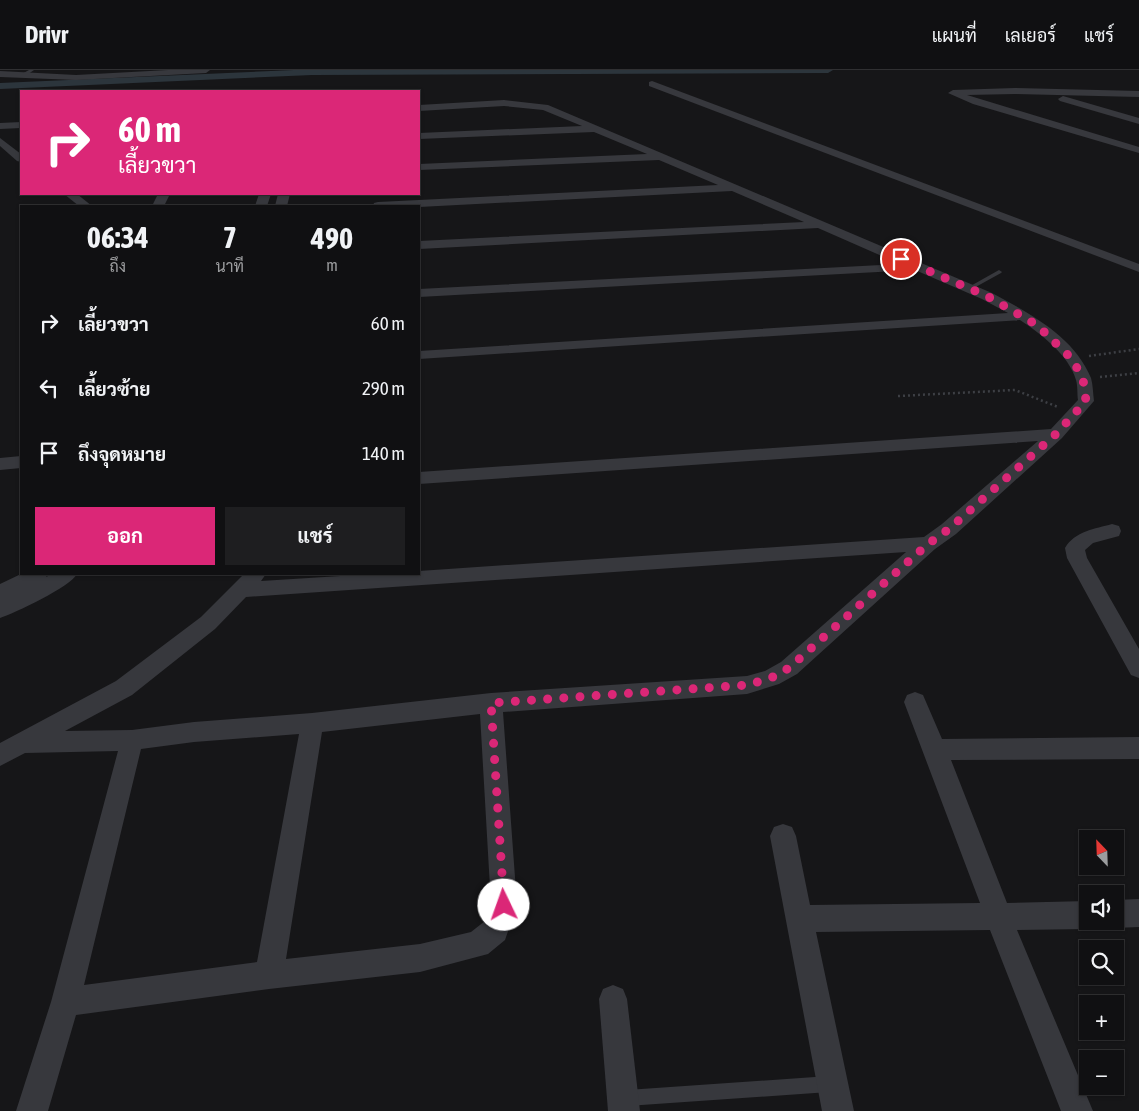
<!DOCTYPE html>
<html lang="th">
<meta charset="utf-8">
<style>
body{margin:0;font-family:"Asap Condensed",Sarabun,sans-serif;background:#1e1e20;color:#f1f3f6;height:100vh;display:flex;flex-direction:column;font-size:19px;white-space:nowrap}
*{box-sizing:border-box;margin:0}
p{font-size:16px;color:#9c9d9f}
.icon{flex:none;width:28px;height:28px;fill:none;stroke:currentColor;stroke-width:2;stroke-linecap:round;stroke-linejoin:round}
.map{position:relative;flex:1;overflow:hidden}
.details{position:absolute;left:20px;top:135px;width:400px;height:370px;display:flex;flex-direction:column;background:#101012;border-radius:0px;box-shadow:0 1px 4px #0004,0 0 0 1px #303032}
.details>*{flex:none}
.banner{position:absolute;left:20px;top:20px;width:400px;height:105px;border-radius:0px;box-shadow:0 1px 4px #0004,0 0 0 1px #303032;background:#db2777;color:#fff;overflow:hidden}
.needle{width:32px;rotate:337deg}
.tools{position:absolute;left:1079px;top:760px;display:grid;gap:10px}
.tools a{display:grid;place-items:center;width:45px;height:45px;border-radius:0px;background:#101012;box-shadow:0 1px 4px #0004,0 0 0 1px #303032;font-size:25px}
.pin{position:absolute;display:grid;place-items:center;width:42px;height:42px;color:#fff;margin:-21px;border:2px solid #fff;border-radius:50%;box-shadow:0 1px 5px #0007}
.me{position:absolute;width:55px;margin:-28px;rotate:357deg;stroke-linejoin:round;filter:drop-shadow(0 0 4px #0008)}
.turn{display:flex;align-items:center;gap:18px;height:105px;padding:0 15px;font-size:22px}
.turn .icon{width:65px;height:65px;stroke-width:2.5}
.turn b{display:block;font-size:35px;line-height:42px}
.eta{display:flex;justify-content:space-evenly;align-items:center;height:85px;text-align:center}
.eta b{font-size:30px;font-weight:700;line-height:35px}
.primary-button{display:flex;gap:10px;margin-top:auto;padding:10px 15px}
.primary-button a{flex:1;height:58px;border-radius:0px;background:#db2777;color:#fff;font-size:20px;font-weight:700;line-height:58px;text-align:center}
.primary-button a+a{background:#1e1e20;color:#f1f3f6}
ul{padding:0;list-style:none}
li{display:flex;align-items:center;gap:15px;height:65px;padding:0 15px}
li div{flex:1}
li b{display:block;font-size:19px}
li em{font-style:normal}
header{display:flex;align-items:center;gap:30px;box-sizing:border-box;height:70px;padding:0 25px;background:#101012;border-bottom:1px solid #303032}
header strong{font-size:24px}
nav{display:flex;gap:28px;margin-inline-start:auto;font-size:18px}
.map>svg:first-child{display:block}
</style>
<header>
<strong>Drivr</strong>
<nav><a>แผนที่</a><a>เลเยอร์</a><a>แชร์</a></nav>
</header>
<div class="map">
<svg width="1139" height="1041" viewBox="0 0 1139 1041">
<rect width="100%" height="100%" fill="#161618"/>
<g fill="none" stroke-linecap="round" stroke-linejoin="round">
<polygon fill="#2c353c" fill-rule="evenodd" points="294,0 833,0 828,3 312,5 0,19 0,13"/>
<g stroke="#3d3f44" stroke-width="2.5" stroke-dasharray="2 3" stroke-linecap="butt">
<polyline points="1089,286 1139,279"/>
<polyline points="1100,307 1139,303"/>
<polyline points="898,326 1015,320 1058,337"/>
</g>
<g fill="#37383d" fill-rule="evenodd">
<polygon points="29,0 34,0 24,7 20,7 20,5"/>
<polygon points="999,200 1002,202 1001,203 972,219 967,218"/>
<polygon points="829,1006 834,1009 837,1014 834,1019 829,1022 627,1036 622,1033 619,1028 622,1023 627,1020"/>
</g>
<g fill="#37383d" fill-rule="evenodd">
<polygon points="168,0 210,0 206,3 76,10 0,7 0,1 76,5"/>
<polygon points="652,11 1139,194 1139,202 649,16 649,12"/>
<polygon points="1015,18 1139,21 1139,27 1015,24 967,25 1139,77 1139,83 973,34 948,23 953,20"/>
<polygon points="1063,26 1139,48 1139,54 1060,31 1058,29"/>
<path d="M504,30L548,35L992,223C1029,243 1074,266 1091,308C1093,315 1093,324 1094,331L1062,368L956,464L935,479L797,604L779,614L747,624L503,642L517,835L505,870L488,884L420,902L269,919L76,945L48,1041H16L51,932L118,681L25,683L0,696V673L116,611L201,547L244,504H266L261,511L372,504H419V501L924,467L942,454L1038,371L419,414V402L1051,359L1078,330C1077,324 1078,317 1076,310C1069,285 1041,264 1020,250L419,289V281L1008,243L982,229L915,200L419,227V219L900,194L818,158L419,179V171L804,152L732,121L419,137L373,136L374,133L378,132L718,115L659,90L419,100V94L647,84L594,62L419,69V63L582,56L543,40L504,36L419,41V35ZM906,482L781,592L765,601L747,606L491,623L312,643L194,652L132,660L65,661L132,625L215,559L246,527ZM480,644L491,835L485,851L471,862L420,874L286,889L322,662ZM299,664L257,892L84,915L141,679L194,672Z"/>
<polygon points="21,52 21,58 0,59 0,53"/>
<polygon points="0,68 21,84 21,92 17,91 0,76"/>
<polygon points="64,124 77,124 92,136 79,136"/>
<polygon points="158,124 170,124 164,136 152,136"/>
<polygon points="259,124 271,124 267,136 255,136"/>
<polygon points="278,124 290,124 287,136 275,136"/>
<polygon points="21,386 21,398 0,400 0,388"/>
<path d="M1112,454L1119,456L1121,461L1119,466L1093,473L1085,480L1087,488L1139,579V608L1131,605L1067,488L1065,478C1075,461 1095,459 1112,454Z"/>
<path d="M21,504H48L46,507L52,504H77C70,517 15,543 0,548V514Z"/>
<polygon points="915,622 923,625 942,669 1139,667 1139,689 951,690 1007,833 1088,831 1088,851 1099,851 1098,855 1088,859 1017,860 1093,1041 1061,1041 990,860 816,862 854,1041 822,1041 770,766 774,757 783,754 792,757 796,766 810,835 980,833 904,632 907,625"/>
<polygon points="1139,829 1139,857 1115,858 1105,854 1104,851 1115,851 1115,830"/>
<polygon points="613,915 623,919 627,929 640,1041 608,1041 599,929 603,919"/>
</g>
</g>
<g fill="none" stroke-linecap="round" stroke-linejoin="round">
<polyline stroke="#db2777" stroke-width="9" stroke-dasharray="0 16.2" points="504,835 491,633 747,615 771,608 789,598 928,474 949,459 1056,364 1086,331 1083,309 1072,289 1037,255 987,226 901,189"/>
</g>
</svg>
<div class="tools">
<a><svg class="needle" viewBox="-14 -14 28 28"><path d="M0-13l5 13h-10z" fill="#e53935"/><path d="M0 13l5-13h-10z" fill="#9c9d9f"/></svg></a>
<a><svg class="icon" aria-label="sound" viewBox="0 0 24 24"><path d="M4 9h4l5-4v14l-5-4H4zM17 9q2 3 0 6"/></svg></a>
<a><svg class="icon" aria-label="search" viewBox="0 0 24 24"><circle cx="10" cy="10" r="6"/><path d="M15 15l6 6"/></svg></a>
<a>+</a>
<a>−</a>
</div>
<div class="pin" style="left:901px;top:189px;background:#d93025"><svg class="icon" aria-label="arrive" viewBox="0 0 24 24"><path d="M6 21V4h12l-3 4 3 4H6"/></svg></div>
<svg class="me" style="left:504px;top:835px" viewBox="-20 -20 40 40"><circle r="19" fill="#fff"/><path d="M0-13L10 11 0 6-10 11z" fill="#db2777"/></svg>
<div class="banner">
<div class="turn"><svg class="icon" aria-label="right" viewBox="0 0 24 24"><path d="M7 20v-9h11M14 6l5 5-5 5"/></svg><div><b>60 m</b>เลี้ยวขวา</div></div>
</div>
<section class="details">
<div class="eta">
<div><b>06:34</b><p>ถึง</p></div>
<div><b>7</b><p>นาที</p></div>
<div><b>490</b><p>m</p></div>
</div>
<ul>
<li><svg class="icon" aria-label="right" viewBox="0 0 24 24"><path d="M7 20v-9h11M14 6l5 5-5 5"/></svg><div><b>เลี้ยวขวา</b></div><em>60 m</em></li>
<li><svg class="icon" aria-label="left" viewBox="0 0 24 24"><path d="M17 20v-9H6M10 6l-5 5 5 5"/></svg><div><b>เลี้ยวซ้าย</b></div><em>290 m</em></li>
<li><svg class="icon" aria-label="arrive" viewBox="0 0 24 24"><path d="M6 21V4h12l-3 4 3 4H6"/></svg><div><b>ถึงจุดหมาย</b></div><em>140 m</em></li>
</ul>
<div class="primary-button"><a>ออก</a><a>แชร์</a></div>
</section>
</div>
